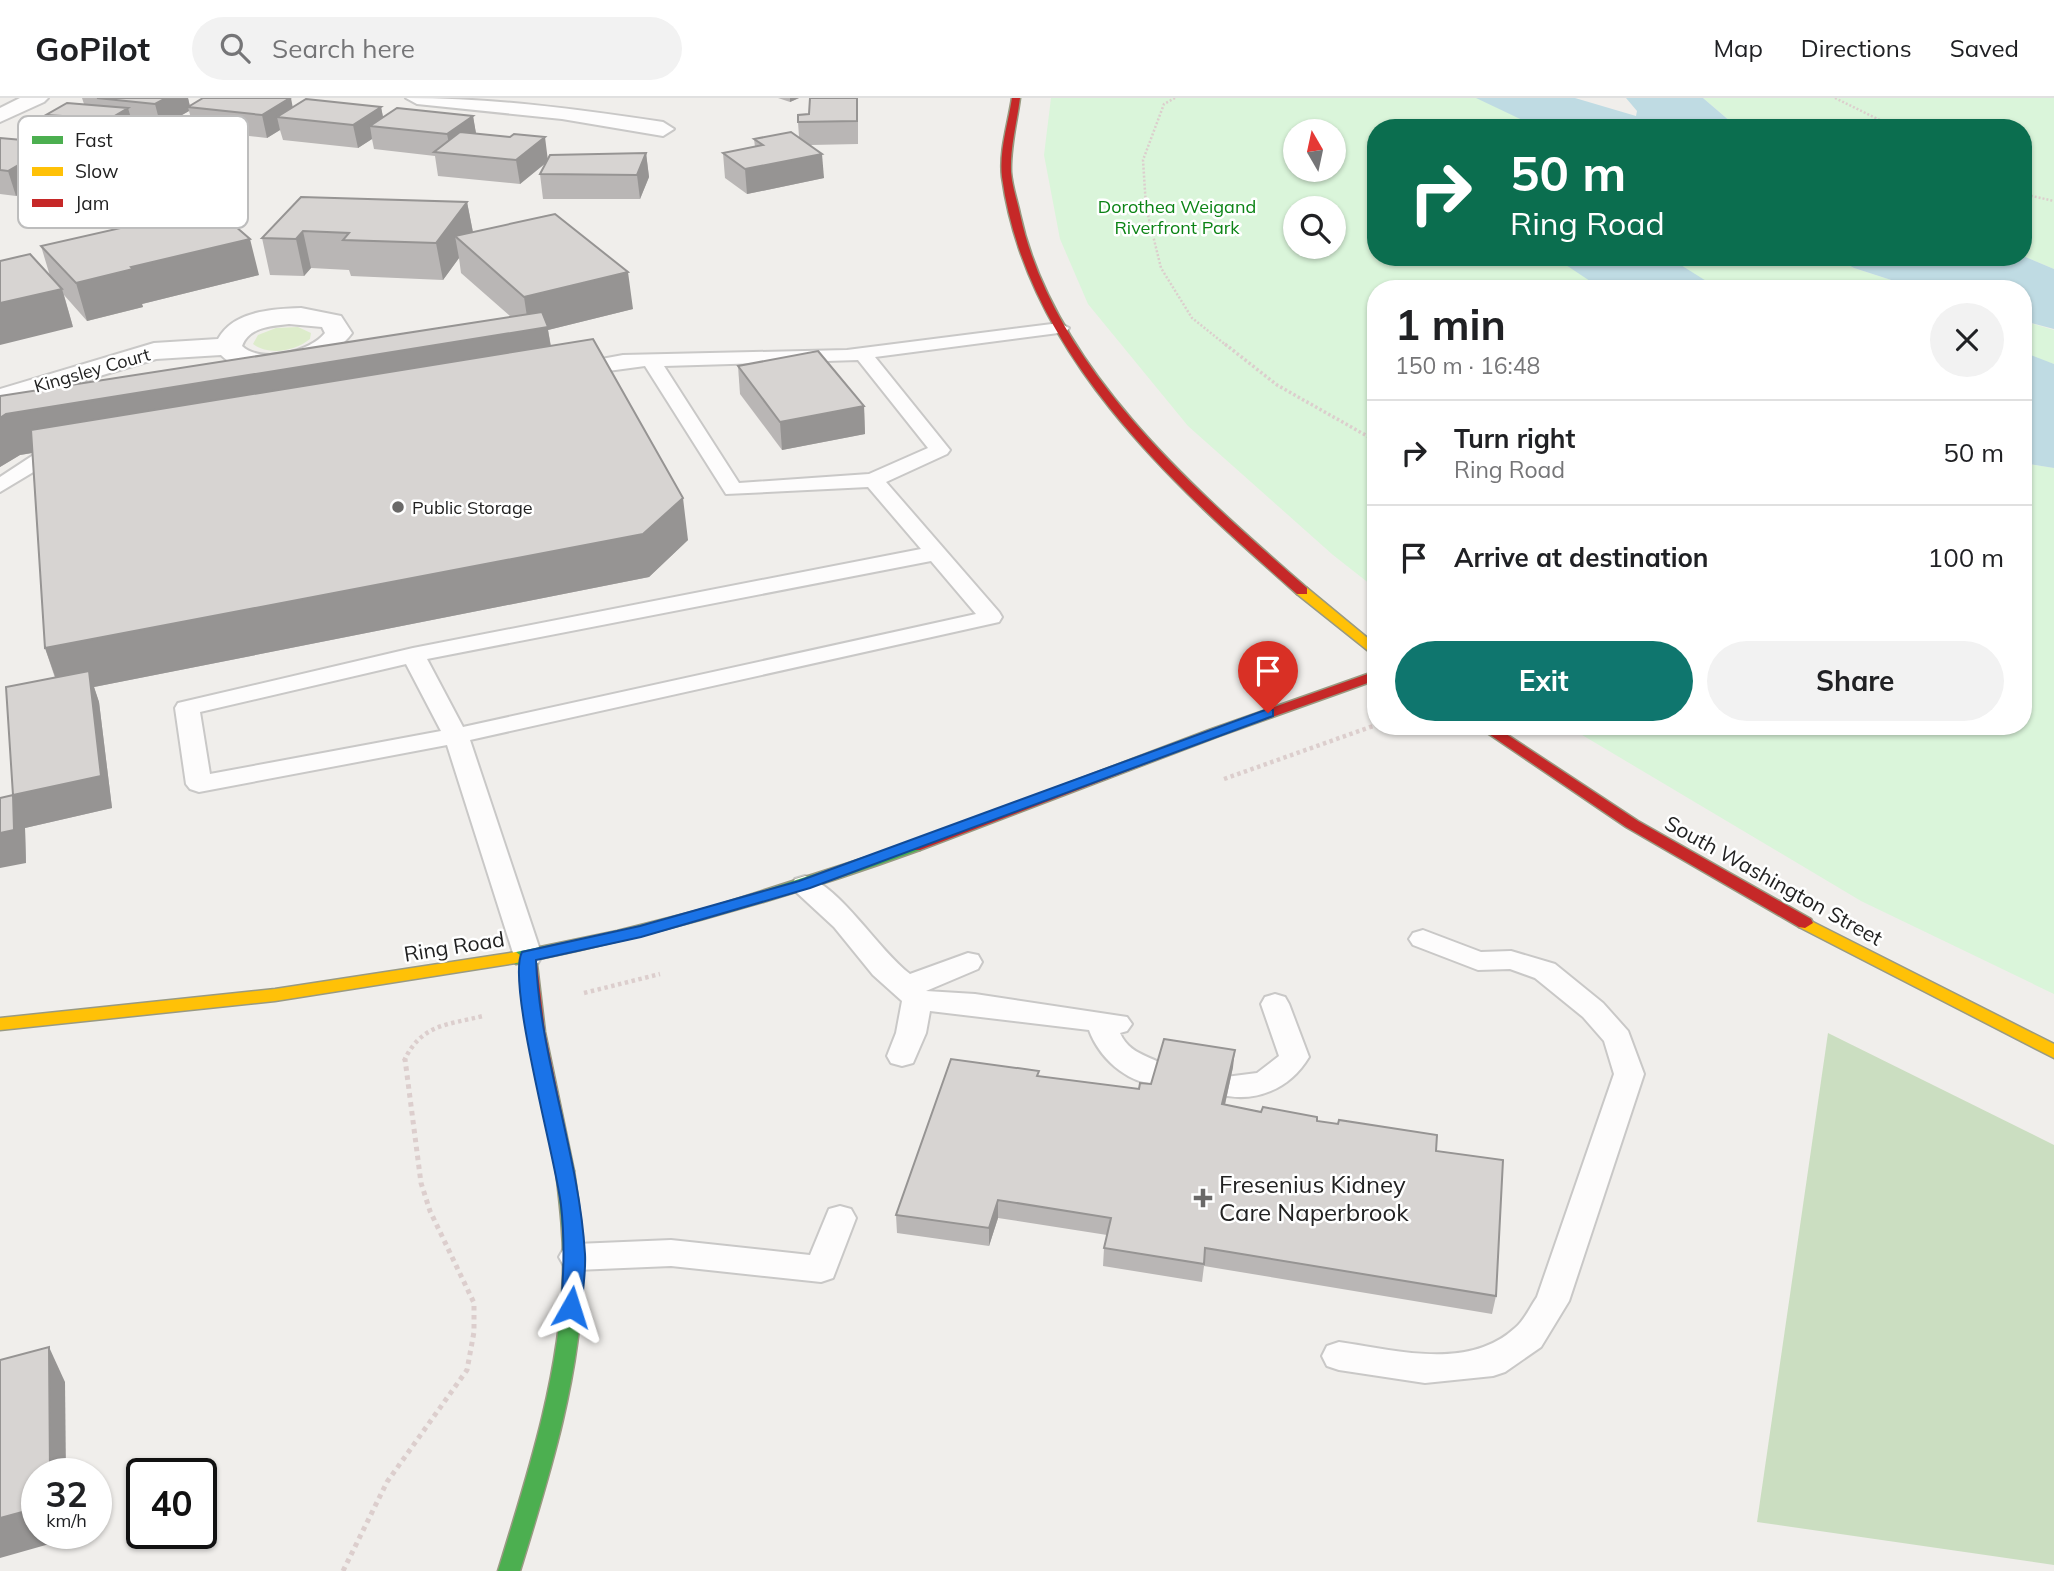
<!DOCTYPE html>
<meta charset="utf-8">
<style>
body{margin:0;font-family:Mulish,sans-serif;background:#f2f2f2;color:#202124;height:100vh;display:flex;flex-direction:column;font-size:26px;white-space:nowrap}
*{box-sizing:border-box;margin:0}
p{font-size:23px;color:#757577}
.icon{flex:none;width:38px;height:38px;fill:none;stroke:currentColor;stroke-width:2;stroke-linecap:round;stroke-linejoin:round}
.map{position:relative;flex:1;overflow:hidden}
.drawer{position:absolute;left:1367px;top:182px;width:665px;height:455px;display:flex;flex-direction:column;background:#fff;border-radius:28px;box-shadow:0 2px 5px #0004}
.drawer>*{flex:none}
.hud{position:absolute;left:1367px;top:21px;width:665px;height:147px;border-radius:28px;box-shadow:0 2px 5px #0004;background:#0b6e4f;color:#fff;overflow:hidden}
.needle{width:46px;rotate:351deg}
.controls{position:absolute;left:1283px;top:21px;display:grid;gap:14px}
.controls a{display:grid;place-items:center;width:63px;height:63px;border-radius:50%;background:#fff;box-shadow:0 2px 5px #0004;font-size:35px}
.speed{position:absolute;left:21px;top:1360px;display:flex;gap:14px;font-size:35px;font-weight:700;text-align:center}
.speed>*{display:grid;place-content:center;width:91px;height:91px;border-radius:50%;background:#fff;box-shadow:0 2px 5px #0004;line-height:1}
.speed small{font-size:18px;font-weight:400}
.speed .limit{border:4px solid #111;border-radius:10px;background:#fff;color:#111}
.pin{position:absolute;display:grid;place-items:center;width:60px;height:60px;color:#fff;margin:-72px -30px;border-radius:50% 50% 50% 0;rotate:-45deg;box-shadow:0 0 7px #0007}
.pin .icon{rotate:45deg}
.me{position:absolute;width:77px;margin:-38px;rotate:6deg;stroke-linejoin:round;filter:drop-shadow(0 0 5px #0008)}
.turn{display:flex;align-items:center;gap:24px;height:147px;padding:0 28px;font-size:32px}
.turn .icon{width:91px;height:91px;stroke-width:2.5}
.turn b{display:block;font-size:49px;line-height:60px}
.round{display:grid;place-items:center;flex:none;width:74px;height:74px;border-radius:37px;background:#f2f2f2}
.head{display:flex;align-items:center;justify-content:space-between;height:119px;padding:0 28px}
h1{font-size:42px;font-weight:700;line-height:52px}
.cta{display:flex;gap:14px;margin-top:auto;padding:14px 28px}
.cta a{flex:1;height:80px;border-radius:42px;background:#0f766e;color:#fff;font-size:28px;font-weight:700;line-height:80px;text-align:center}
.cta a+a{background:#f2f2f2;color:#202124}
ul{padding:0;list-style:none}
li{display:flex;align-items:center;gap:21px;height:105px;padding:0 28px;border-top:2px solid #e0e0e0}
li div{flex:1}
li b{display:block;font-size:26px}
li em{font-style:normal}
header{display:flex;align-items:center;gap:42px;box-sizing:border-box;height:98px;padding:0 35px;background:#fff;border-bottom:2px solid #e0e0e0}
header strong{font-size:33px}
nav{display:flex;gap:38px;margin-inline-start:auto;font-size:24px}
.search{width:490px;height:63px;background:#f2f2f2;display:flex;align-items:center;gap:18px;box-sizing:border-box;padding:0 24px;border-radius:38px;color:#757577;font-size:26px}
.map>svg:first-child{display:block}
</style>
<header>
<strong>GoPilot</strong>
<div class="search"><svg class="icon" aria-label="search" viewBox="0 0 24 24"><circle cx="10" cy="10" r="6"/><path d="M15 15l6 6"/></svg>Search here</div>
<nav><a>Map</a><a>Directions</a><a>Saved</a></nav>
</header>
<div class="map">
<svg width="2054" height="1473" viewBox="0 0 2054 1473">
<rect width="100%" height="100%" fill="#f0eeeb"/>
<path fill="#ddeccb" d="M298,229L311,235L310,241C295,253 269,258 253,246L258,237L276,230Z"/>
<polygon fill="#cbdec1" points="1828,935 2054,1047 2054,1467 1757,1424"/>
<g fill="#daf5da" fill-rule="evenodd">
<path d="M1051,0H1478L1540,30H1376V159H1554L1575,170L1600,191H1376L1375,490L1333,457L1188,328L1088,206L1060,141L1044,57ZM1295,33H1334V72H1295ZM1295,110H1334V149H1295Z"/>
<polygon points="1703,0 2054,0 2054,171 2023,158 2023,30 1738,30"/>
<polygon points="1666,159 1834,159 1854,170 1919,191 1717,191"/>
<polygon points="2023,223 2054,232 2054,266 2023,256"/>
<polygon points="2023,365 2054,370 2054,896 1861,803 1567,628 2023,628"/>
</g>
<g fill="#bfdbe3">
<polygon points="1476,0 1575,0 1636,18 1637,13 1626,0 1703,0 1738,30 1539,30"/>
<polygon points="2023,158 2054,171 2054,231 2023,223 2023,191 1919,191 1854,170 1834,159"/>
<polygon points="1554,159 1668,159 1719,191 1602,191"/>
<polygon points="2023,254 2054,266 2054,370 2023,365"/>
</g>
<g fill="none" stroke-linecap="round" stroke-linejoin="round">
<g stroke="#c9c8c7" stroke-width="4">
<g id="lane">
<path d="M1060,225L1069,230L1066,234L875,259L950,352L947,356L886,384L999,514L1002,519L999,524L470,642L542,858L538,865L528,867L518,865L514,858L447,647L199,694L190,691L186,686L175,610L178,605L413,550L921,451L868,389L726,396L645,268L571,278L564,276L562,272L564,268L623,257L847,252ZM858,262L928,350L869,376L739,385L664,268ZM931,463L976,516L463,629L427,561ZM406,566L441,633L210,676L200,614Z"/>
<polygon points="67,351 77,357 74,361 45,367 0,394 0,379 32,358"/>
<path d="M805,778C840,788 879,853 910,876L968,855L978,857L982,864L978,871L926,893L975,896L1127,919L1132,926L1127,933L1120,935C1132,962 1161,957 1172,976L1168,984C1134,993 1100,962 1089,932L930,913L926,935L913,965L902,968L891,965L887,958L896,935L902,903L873,877L834,829L795,793L791,787L795,781Z"/>
<path d="M1423,832L1481,854L1511,853L1555,866L1603,905L1628,933L1644,976L1569,1203L1541,1249L1505,1274L1493,1278L1425,1285L1339,1272L1327,1268L1322,1258L1327,1248L1339,1244C1396,1252 1468,1273 1515,1230C1524,1223 1530,1209 1537,1199L1614,976L1604,943L1583,919L1535,880L1510,871L1478,872L1413,847L1409,841L1413,835Z"/>
<path d="M1275,896L1285,899L1289,906L1309,959C1290,991 1255,1006 1218,996L1214,988L1218,980L1257,975L1279,958L1261,906L1265,899Z"/>
<polygon points="840,1108 851,1111 856,1120 833,1180 821,1184 671,1168 576,1172 564,1168 559,1159 564,1150 576,1146 671,1142 810,1157 829,1111"/>
</g>
</g>
<g stroke="#c9c8c7" stroke-width="4">
<g id="street">
<polygon points="20,0 48,0 44,4 0,24 0,10"/>
<path d="M406,0C494,0 577,11 663,24L674,31L663,38L562,21L417,6Z"/>
<path d="M301,210L341,218L352,235C329,268 253,289 221,257L156,261L0,308V291L154,245L218,241C233,213 272,211 301,210ZM289,226L322,229L325,235C310,254 261,266 242,248C249,229 271,228 289,226Z"/>
</g>
</g>
<g stroke="#999a82" stroke-width="3">
<g id="fast">
<path d="M914,744L920,746L922,749L920,752C788,800 654,838 516,866L508,860L516,854L617,833L712,809Z"/>
<path d="M565,1066L572,1068L574,1073C579,1107 584,1140 583,1174C581,1277 550,1376 520,1473H498C528,1376 560,1277 563,1175C564,1140 560,1107 556,1073L558,1068Z"/>
</g>
</g>
<g stroke="#999a82" stroke-width="3">
<g id="slow">
<polygon points="1302,489 1307,490 1376,547 1376,559 1297,496 1295,493"/>
<polygon points="1805,820 2054,946 2054,960 1799,829 1797,825"/>
<polygon points="516,854 524,860 522,864 275,903 0,932 0,920 275,891"/>
</g>
</g>
<g stroke="#999a82" stroke-width="3">
<g id="jam">
<path d="M1012,0H1020C1017,24 1010,49 1011,74C1012,88 1017,102 1020,116C1053,269 1194,391 1307,490V496H1297C1171,385 1026,255 1002,79C999,53 1008,26 1012,0Z"/>
<polygon points="1376,573 1376,582 1219,638 920,752 908,752 906,749 908,746 1209,632"/>
<polygon points="1477,628 1494,628 1638,723 1811,821 1813,825 1805,830 1799,829 1626,729"/>
<polygon points="528,852 536,858 545,934 574,1073 572,1078 565,1080 558,1078 556,1073 527,934 520,858"/>
</g>
</g>
<g stroke="#dccecd" stroke-width="2.5" stroke-dasharray="2 2" stroke-linecap="butt">
<polyline points="1175,0 1164,6 1143,62 1146,109 1161,170 1192,220 1227,248"/>
<polyline points="1835,0 1896,30"/>
<polyline points="2023,96 2054,103"/>
</g>
<polyline stroke="#dccecd" stroke-width="3.5" stroke-dasharray="2.5 2.5" stroke-linecap="butt" points="1225,246 1277,287 1376,343"/>
<g stroke="#dccecd" stroke-width="4.5" stroke-dasharray="3.5 3.5" stroke-linecap="butt">
<polyline points="1224,681 1376,627"/>
<polyline points="584,895 660,876"/>
<path d="M404,963C421,926 447,927 483,918"/>
</g>
<polyline stroke="#dccecd" stroke-width="5" stroke-dasharray="4.5 4.5" stroke-linecap="butt" points="343,1473 387,1384 467,1272 474,1234 474,1205 430,1113 421,1085 405,961"/>
<use href="#lane" fill="#fdfcfc" fill-rule="evenodd"/>
<use href="#street" fill="#fdfcfc" fill-rule="evenodd"/>
<use href="#fast" fill="#4caf50" fill-rule="evenodd"/>
<use href="#slow" fill="#ffc107" fill-rule="evenodd"/>
<use href="#jam" fill="#c62828" fill-rule="evenodd"/>
</g>
<g fill="#b9b6b5">
<polygon points="82,0 188,0 190,8 293,9 381,9 383,19 473,18 476,36 548,61 646,55 649,79 640,101 543,101 540,76 546,65 520,86 438,78 435,58 374,51 372,41 358,50 283,42 280,32 267,40 194,32 189,13 161,29 133,26 135,34 84,64 61,61 63,69 16,98 0,96 0,40 35,43 32,35 48,26 46,17 84,6"/>
<polygon points="778,0 799,0 790,4"/>
<polygon points="858,15 858,46 811,47 824,80 747,96 725,80 723,55 755,49 754,41 799,39 798,24"/>
<polygon points="467,104 473,134 633,211 548,232 551,248 688,442 649,479 94,589 99,604 112,710 25,730 26,765 13,697 55,580 45,550 32,355 20,357 0,369 0,298 511,219 461,175 459,160 443,182 351,178 349,172 311,170 304,178 270,177 262,140"/>
<polygon points="41,148 259,177 142,206 143,209 87,223 64,197 73,229 50,178"/>
<polygon points="738,268 864,308 865,336 782,352 740,296"/>
<polygon points="1233,969 1225,1007 1317,1023 1436,1053 1496,1198 1492,1216 1204,1168 1202,1184 1103,1168 1104,1150 1107,1137 998,1120 989,1148 897,1135 896,1117 1039,979 1139,991 1151,986"/>
</g>
<g fill="#969493">
<polygon points="166,0 188,0 190,9 188,9 189,13 161,29 155,6"/>
<polygon points="291,0 295,21 277,19 280,32 267,40 262,17"/>
<polygon points="790,0 799,0 790,4"/>
<polygon points="381,9 385,29 370,28 372,41 358,50 353,27"/>
<polygon points="128,10 135,34 84,64 77,40"/>
<polygon points="473,18 477,41 451,56 447,36"/>
<polygon points="545,39 548,63 520,86 516,62"/>
<polygon points="56,45 63,69 16,98 8,73"/>
<polygon points="646,55 649,79 640,101 637,77"/>
<polygon points="822,56 824,80 747,96 745,71"/>
<polygon points="467,104 474,140 455,138 459,160 443,182 436,145"/>
<polygon points="303,133 311,170 304,178 296,141"/>
<polygon points="250,141 259,177 142,206 143,209 87,223 76,185 131,169"/>
<polygon points="628,174 633,211 548,232 554,268 20,357 0,369 0,320 6,316 529,232 524,199"/>
<polygon points="62,191 73,229 0,247 0,205"/>
<polygon points="864,308 865,336 782,352 780,324"/>
<polygon points="683,400 688,442 649,479 94,589 99,604 112,710 25,730 26,765 0,770 0,735 13,697 61,595 45,550"/>
<polygon points="1235,952 1233,969 1221,1024 1222,1006"/>
<polygon points="998,1102 998,1120 989,1148 989,1130"/>
<polygon points="49,1249 65,1284 66,1376 50,1376"/>
<polygon points="37,1410 37,1435 67,1435 67,1441 0,1460 0,1420"/>
</g>
<g fill="#d7d4d2" stroke="#969493" stroke-width="2">
<polygon points="97,0 166,0 155,6"/>
<polygon points="203,0 290,0 262,17 188,9"/>
<polygon points="810,0 857,0 857,23 798,24 798,17 809,16"/>
<polygon points="306,1 381,9 353,27 277,19"/>
<polygon points="67,5 128,10 77,40 32,35 63,18 46,17"/>
<polygon points="397,10 473,18 447,36 370,28"/>
<polygon points="460,34 510,39 514,36 545,39 516,62 434,54"/>
<polygon points="791,34 822,56 745,71 723,55 763,47 754,41"/>
<polygon points="0,40 56,45 8,73 0,72"/>
<polygon points="646,55 637,77 540,76 550,57"/>
<polygon points="301,99 467,104 436,145 343,142 349,135 303,133 296,141 262,140"/>
<polygon points="213,109 250,141 131,169 133,171 76,185 41,148"/>
<polygon points="555,116 628,174 524,199 455,138"/>
<polygon points="30,156 62,191 0,205 0,163"/>
<polygon points="542,214 548,229 6,316 0,320 0,298"/>
<polygon points="593,241 683,400 643,436 45,550 31,332"/>
<polygon points="818,253 864,308 780,324 738,268"/>
<polygon points="89,573 101,678 13,697 6,589"/>
<polygon points="13,697 14,732 0,735 0,700"/>
<polygon points="1164,941 1235,952 1222,1006 1261,1014 1263,1009 1317,1019 1317,1023 1338,1026 1339,1022 1437,1037 1436,1053 1503,1062 1496,1198 1205,1150 1204,1166 1104,1150 1111,1120 998,1102 989,1130 896,1117 951,961 1039,973 1037,978 1139,991 1140,985 1151,986"/>
<polygon points="49,1249 50,1376 37,1376 37,1410 0,1420 0,1262"/>
</g>
<path fill="#1a73e8" stroke="#114b97" stroke-width="2" d="M1268,611L1273,612V618L810,790L641,839L536,862C540,961 579,1056 585,1156C586,1173 583,1192 581,1209L578,1215H564L561,1209C564,1174 565,1142 561,1107C556,1062 506,884 522,854L640,828L799,783Z"/>
<g fill="#6a6968" stroke="#fff" stroke-width="2.5">
<circle cx="398" cy="409" r="7"/>
<path d="M1199.5 1089.5h7v7h7v7h-7v7h-7v-7h-7v-7h7z"/>
</g>
<g text-anchor="middle" dominant-baseline="central" stroke-width="5" stroke-linejoin="round" paint-order="stroke">
<g font-size="18" fill="#0c8416" stroke="#fff">
<text x="1177" y="108">Dorothea Weigand<tspan x="1177" dy="21">Riverfront Park</tspan></text>
</g>
<g font-size="18" fill="#222" stroke="#fff">
<text transform="translate(92 272) rotate(-16)">Kingsley Court</text>
</g>
<g font-size="18" fill="#222" stroke="#fff" text-anchor="start">
<text x="412" y="409">Public Storage</text>
</g>
<g font-size="21" fill="#222" stroke="#fff">
<text transform="translate(1774 782) rotate(29)">South Washington Street</text>
<text transform="translate(454 848) rotate(-9)">Ring Road</text>
</g>
<g font-size="24" fill="#222" stroke="#fff" text-anchor="start">
<text x="1219" y="1086">Fresenius Kidney<tspan x="1219" dy="28">Care Naperbrook</tspan></text>
</g>
</g>
<rect x="18" y="18" width="230" height="112" rx="10" fill="#fff" stroke="#bdbdbd" stroke-width="2"/>
<rect x="32" y="38" width="31" height="8" fill="#4caf50"/>
<rect x="32" y="69" width="31" height="9" fill="#ffc107"/>
<rect x="32" y="101" width="31" height="8" fill="#c62828"/>
<g font-size="19" fill="#222">
<text x="75" y="49">Fast</text>
<text x="75" y="80">Slow</text>
<text x="75" y="112">Jam</text>
</g>
</svg>
<div class="controls">
<a><svg class="needle" viewBox="-14 -14 28 28"><path d="M0-13l5 13h-10z" fill="#e53935"/><path d="M0 13l5-13h-10z" fill="#757577"/></svg></a>
<a><svg class="icon" aria-label="search" viewBox="0 0 24 24"><circle cx="10" cy="10" r="6"/><path d="M15 15l6 6"/></svg></a>
</div>
<div class="speed"><div>32<small>km/h</small></div><div class="limit">40</div></div>
<div class="pin" style="left:1268px;top:615px;background:#d93025"><svg class="icon" aria-label="arrive" viewBox="0 0 24 24"><path d="M6 21V4h12l-3 4 3 4H6"/></svg></div>
<svg class="me" style="left:571px;top:1209px" viewBox="-20 -20 40 40"><path d="M0-17L14 15 0 8-14 15z" fill="#1a73e8" stroke="#fff" stroke-width="4"/></svg>
<div class="hud">
<div class="turn"><svg class="icon" aria-label="right" viewBox="0 0 24 24"><path d="M7 20v-9h11M14 6l5 5-5 5"/></svg><div><b>50 m</b>Ring Road</div></div>
</div>
<section class="drawer">
<div class="head"><div><h1>1 min</h1><p>150 m · 16:48</p></div><a class="round"><svg class="icon" aria-label="close" viewBox="0 0 24 24"><path d="M6 6l12 12M18 6L6 18"/></svg></a></div>
<ul>
<li><svg class="icon" aria-label="right" viewBox="0 0 24 24"><path d="M7 20v-9h11M14 6l5 5-5 5"/></svg><div><b>Turn right</b><p>Ring Road</p></div><em>50 m</em></li>
<li><svg class="icon" aria-label="arrive" viewBox="0 0 24 24"><path d="M6 21V4h12l-3 4 3 4H6"/></svg><div><b>Arrive at destination</b></div><em>100 m</em></li>
</ul>
<div class="cta"><a>Exit</a><a>Share</a></div>
</section>
</div>
